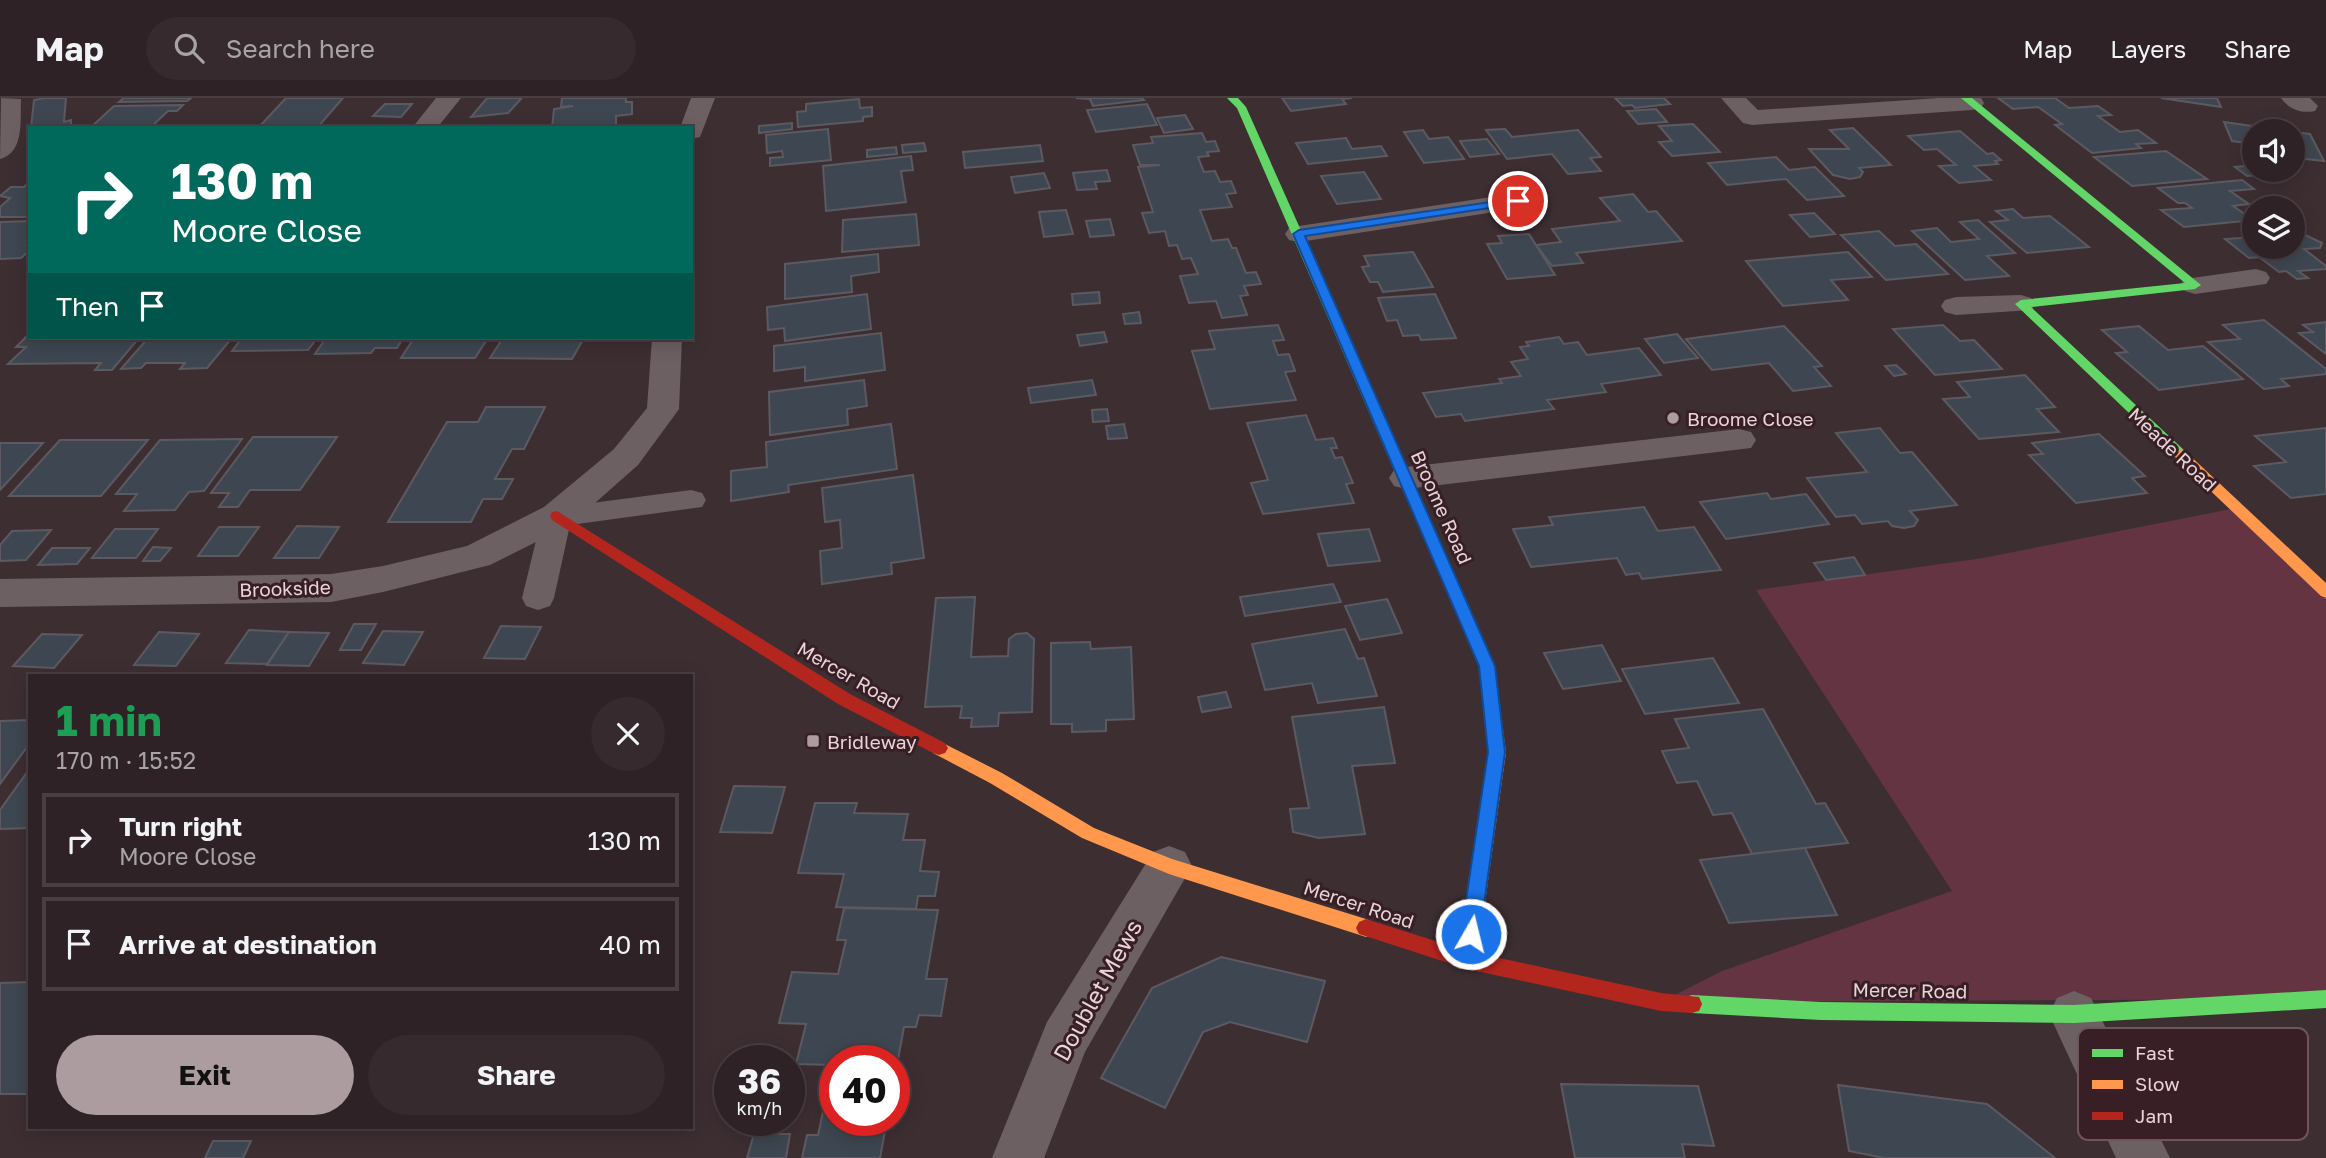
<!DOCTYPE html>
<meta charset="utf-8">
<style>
body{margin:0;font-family:"Golos Text",sans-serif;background:#362a2e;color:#f1f3f6;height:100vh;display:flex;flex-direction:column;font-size:26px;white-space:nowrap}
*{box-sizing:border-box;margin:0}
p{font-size:23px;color:#a7a4a7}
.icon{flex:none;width:38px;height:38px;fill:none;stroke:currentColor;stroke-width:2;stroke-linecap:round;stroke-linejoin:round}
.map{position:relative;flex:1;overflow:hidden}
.side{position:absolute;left:28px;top:576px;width:665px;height:455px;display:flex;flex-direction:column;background:#2e2226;border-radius:0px;box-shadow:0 4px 18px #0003,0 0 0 2px #493f43}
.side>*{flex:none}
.banner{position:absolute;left:28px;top:28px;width:665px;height:214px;border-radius:0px;box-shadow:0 4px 18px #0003,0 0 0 2px #493f43;background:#00695c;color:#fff;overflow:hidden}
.tools{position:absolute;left:2242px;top:21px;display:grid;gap:14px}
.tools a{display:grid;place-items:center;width:63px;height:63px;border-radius:50%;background:#2e2226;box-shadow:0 4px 18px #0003,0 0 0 2px #493f43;font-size:35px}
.speed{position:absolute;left:714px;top:947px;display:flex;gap:14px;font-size:35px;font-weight:700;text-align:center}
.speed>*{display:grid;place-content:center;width:91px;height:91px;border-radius:50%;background:#2e2226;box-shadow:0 4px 18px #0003,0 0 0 2px #493f43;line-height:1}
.speed small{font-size:18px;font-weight:400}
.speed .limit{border:10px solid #d22;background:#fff;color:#111}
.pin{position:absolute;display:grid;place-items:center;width:60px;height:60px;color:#fff;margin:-30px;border:4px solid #fff;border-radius:50%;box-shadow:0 2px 7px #0007}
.me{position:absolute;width:77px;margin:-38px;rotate:8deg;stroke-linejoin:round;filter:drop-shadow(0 0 5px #0008)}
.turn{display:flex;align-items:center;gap:24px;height:147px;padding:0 28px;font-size:32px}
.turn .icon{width:91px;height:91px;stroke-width:2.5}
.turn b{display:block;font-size:49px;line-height:60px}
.then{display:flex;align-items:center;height:66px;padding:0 28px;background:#0003;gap:14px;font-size:26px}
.round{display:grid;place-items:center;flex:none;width:74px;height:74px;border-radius:37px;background:#362a2e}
.head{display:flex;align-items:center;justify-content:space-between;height:119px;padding:0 28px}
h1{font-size:42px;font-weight:700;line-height:52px;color:#1e9e55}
.cta{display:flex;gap:14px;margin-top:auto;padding:14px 28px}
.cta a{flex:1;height:80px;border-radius:42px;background:#ac9b9f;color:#111;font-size:28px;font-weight:700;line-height:80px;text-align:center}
.cta a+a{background:#362a2e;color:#f1f3f6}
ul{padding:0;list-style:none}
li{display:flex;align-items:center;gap:21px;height:94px;margin:0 14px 10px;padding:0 14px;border:4px solid #493f43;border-radius:0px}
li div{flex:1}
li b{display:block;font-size:26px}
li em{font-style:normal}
header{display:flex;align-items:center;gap:42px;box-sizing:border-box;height:98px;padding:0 35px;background:#2e2226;border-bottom:2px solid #493f43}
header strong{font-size:33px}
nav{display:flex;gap:38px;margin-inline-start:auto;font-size:24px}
.search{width:490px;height:63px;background:#362a2e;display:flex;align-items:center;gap:18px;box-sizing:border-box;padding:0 24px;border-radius:38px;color:#a7a4a7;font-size:26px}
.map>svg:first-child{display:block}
</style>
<header>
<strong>Map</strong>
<div class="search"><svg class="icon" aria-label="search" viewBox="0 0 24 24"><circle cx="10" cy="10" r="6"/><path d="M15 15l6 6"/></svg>Search here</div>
<nav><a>Map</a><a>Layers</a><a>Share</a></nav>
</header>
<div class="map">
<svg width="2326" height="1060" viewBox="0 0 2326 1060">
<rect width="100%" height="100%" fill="#3d2e32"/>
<polygon fill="#643442" points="2236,410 2326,494 2326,901 1661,904 1722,873 1952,793 1756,492 1983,460"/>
<g fill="#3e4751" stroke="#5c5a60" stroke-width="2">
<polygon points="45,0 66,0 64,24 71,22 71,27 63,30 31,30 34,2"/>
<polygon points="124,0 191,0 187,3 119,4"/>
<polygon points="286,0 343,0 317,30 258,30"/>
<polygon points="487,0 518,0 521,1 508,15 471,19"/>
<polygon points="562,0 626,0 626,4 632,4 632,16 616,18 616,27 552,30 554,11 573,8 561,9"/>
<polygon points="1076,0 1142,0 1144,2 1093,8 1090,1"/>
<polygon points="1282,0 1352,0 1342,1 1346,6 1291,13"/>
<polygon points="1615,0 1664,0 1670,6 1635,10 1632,7 1623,8"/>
<polygon points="1998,0 2055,0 2069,10 2098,8 2111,17 2098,18 2120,34 2138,32 2156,45 2136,46 2141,50 2092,55 2055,27 2062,26 2038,9 2013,11"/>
<polygon points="2161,0 2217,0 2221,9"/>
<polygon points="859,1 860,10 872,9 872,18 863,19 863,23 798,29 797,14 806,13 806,6"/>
<polygon points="385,6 412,6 401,19 373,18"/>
<polygon points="1147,6 1157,27 1096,34 1087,12"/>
<polygon points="183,7 177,13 168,13 150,30 90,30 114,8"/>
<polygon points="1656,11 1667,24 1638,26 1627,13"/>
<polygon points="1185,17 1193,31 1164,35 1157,20"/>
<polygon points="2224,24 2288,33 2254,33 2254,46 2232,43"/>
<polygon points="792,25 792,31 759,35 759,28"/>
<polygon points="1693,26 1720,54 1672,58 1659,44 1672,43 1659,28"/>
<polygon points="1853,30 1891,67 1859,70 1863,74 1860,79 1850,81 1833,77 1809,51 1849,51 1830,32"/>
<polygon points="828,31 831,62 770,68 770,60 783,59 782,53 767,55 766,37"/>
<polygon points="1505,31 1512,39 1578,32 1601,59 1590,60 1601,73 1568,76 1552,56 1507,61 1486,32"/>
<polygon points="1423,32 1429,41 1448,39 1464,61 1424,65 1404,34"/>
<polygon points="1960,33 1987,56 1993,55 2001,62 1995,63 1998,66 1974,68 1991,82 1959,85 1939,68 1956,67 1937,51 1924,52 1908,38"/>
<polygon points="2292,34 2310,36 2324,63 2306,61 2302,53 2292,52"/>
<polygon points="1202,35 1206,44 1215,43 1219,53 1207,54 1209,58 1198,59 1204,74 1215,73 1220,84 1231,83 1236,95 1226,96 1232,109 1200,112 1212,143 1228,141 1232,150 1236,150 1246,175 1256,174 1261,186 1244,188 1248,197 1240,198 1247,217 1222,220 1216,203 1189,205 1180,178 1198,176 1191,160 1182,161 1177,147 1169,148 1165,133 1149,135 1142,115 1153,114 1138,69 1160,67 1140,67 1133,47 1153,45 1151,39"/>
<polygon points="1346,40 1352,51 1381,48 1387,58 1308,66 1296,45"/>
<polygon points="1487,41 1499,56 1470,59 1460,43"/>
<polygon points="924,45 926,53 903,55 902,47"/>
<polygon points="1040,47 1043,63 965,70 963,54"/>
<polygon points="896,49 897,56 867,59 867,52"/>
<polygon points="2166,53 2207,81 2132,88 2094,59"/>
<polygon points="911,58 913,72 901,73 906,104 826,113 823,68"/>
<polygon points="1776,59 1789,72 1815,69 1844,98 1807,102 1786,81 1727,87 1708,65"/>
<polygon points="2254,67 2254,72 2266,72 2272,76 2247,78 2235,69"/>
<polygon points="1107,72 1110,83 1095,84 1097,91 1077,92 1073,75"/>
<polygon points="1364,74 1381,101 1337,106 1321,78"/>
<polygon points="1044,75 1050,90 1015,95 1011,79"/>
<polygon points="2242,82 2254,91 2230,93 2249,106 2233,108 2254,122 2184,129 2161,112 2192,110 2185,105 2178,105 2158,90"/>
<polygon points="30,83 30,119 0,119 0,109 10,100 0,98 11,89 24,89"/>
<polygon points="1633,96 1648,114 1656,113 1682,143 1576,155 1583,165 1552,168 1536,147 1561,144 1552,131 1620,123 1600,100"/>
<polygon points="2013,111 2023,120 2050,118 2089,149 2027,155 1990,124 2008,122 1996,113"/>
<polygon points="1066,112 1073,136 1044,139 1039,114"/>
<polygon points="1814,115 1835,136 1810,139 1790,117"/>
<polygon points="916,116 919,147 842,154 843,122"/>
<polygon points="1110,121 1114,137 1090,139 1086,123"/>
<polygon points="1978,122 2015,155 1987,158 2009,178 1965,182 1912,133 1937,130 1951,144 1979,141 1960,124"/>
<polygon points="30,123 30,144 27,147 30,147 30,152 21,160 0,161 0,124"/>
<polygon points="1879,133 1895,148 1916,146 1948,176 1886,182 1841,137"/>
<polygon points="2301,135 2322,145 2320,150 2304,151 2326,168 2326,171 2298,173 2308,180 2297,181 2286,173 2279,174 2259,159 2249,160 2225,141 2254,139 2254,149 2292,149 2292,136"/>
<polygon points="1529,136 1555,177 1507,181 1487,146 1502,145 1498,138"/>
<polygon points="1413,154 1433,189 1383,194 1378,184 1370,184 1362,169 1369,168 1364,158"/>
<polygon points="1848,154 1872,179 1831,182 1848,202 1783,208 1746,163"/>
<polygon points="878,156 879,174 851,178 852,194 785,201 785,166"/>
<polygon points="1099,194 1100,205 1073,207 1072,196"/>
<polygon points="867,196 871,231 785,243 784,230 768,232 767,209"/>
<polygon points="1435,196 1456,240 1421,242 1419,237 1403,238 1397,222 1387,223 1378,200"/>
<polygon points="1139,214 1141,225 1125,226 1123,216"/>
<polygon points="2264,222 2326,271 2326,276 2281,281 2289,288 2264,291 2208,244 2240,241 2223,227"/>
<polygon points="2326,224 2326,256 2299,235 2313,234 2303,227"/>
<polygon points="1278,227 1284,242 1273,243 1278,257 1289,256 1295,273 1285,274 1296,302 1210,311 1192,253 1215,251 1209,233"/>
<polygon points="1943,227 1960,243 1974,242 2002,271 1935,277 1893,231"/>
<polygon points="1784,228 1822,268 1814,269 1831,288 1793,293 1769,265 1712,272 1686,241"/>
<polygon points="2139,228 2168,252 2203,248 2243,281 2159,292 2116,255 2127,254 2102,232"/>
<polygon points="1104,234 1107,244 1080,248 1077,237"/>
<polygon points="30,235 30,240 139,240 112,272 95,272 101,265 8,266 26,249 16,249"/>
<polygon points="881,235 885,272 805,283 805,269 774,273 774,248"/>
<polygon points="1677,236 1698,260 1664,265 1645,241"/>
<polygon points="1559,239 1564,246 1578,244 1587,257 1639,250 1661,277 1601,286 1606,294 1547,302 1554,311 1465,323 1461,316 1436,319 1423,295 1502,285 1499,281 1521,278 1511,264 1528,261 1520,249 1529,248 1526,244"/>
<polygon points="148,240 232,240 207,270 180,271 185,265 146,265 141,270 121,271"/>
<polygon points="242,240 317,240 308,252 232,253"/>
<polygon points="326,240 403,240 397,250 375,250 371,255 315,256"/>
<polygon points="414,240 488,240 475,260 401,260"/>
<polygon points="503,240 584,240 572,261 490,260"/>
<polygon points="1896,267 1906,276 1894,278 1885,268"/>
<polygon points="2025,277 2055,309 2037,311 2059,334 1979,341 1943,301 1970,299 1957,284"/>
<polygon points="864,282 867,308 847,311 848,327 770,337 769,294"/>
<polygon points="1092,282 1096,297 1031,305 1028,290"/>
<polygon points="486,309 545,309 524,351 512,351 495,381 513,381 502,401 483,401 471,424 388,424 447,324 478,324"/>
<polygon points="1107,311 1109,323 1093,324 1092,312"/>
<polygon points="1306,317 1316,342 1333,340 1337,350 1331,350 1335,360 1342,359 1353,385 1346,386 1354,405 1263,416 1251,385 1268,382 1247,325"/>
<polygon points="891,326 897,371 788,387 789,394 731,403 731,373 767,369 766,344"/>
<polygon points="1124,326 1127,340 1108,341 1106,328"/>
<polygon points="1880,330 1900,355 1912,354 1957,407 1910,413 1918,422 1914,428 1904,430 1892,428 1888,423 1862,426 1855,417 1836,419 1807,380 1867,374 1836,335"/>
<polygon points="2326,330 2326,396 2291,400 2254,368 2286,364 2255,338"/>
<polygon points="2099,336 2145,378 2132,380 2147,395 2076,405 2029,357 2043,356 2032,345"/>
<polygon points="253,339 337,339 300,392 250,392 238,409 219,409 229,395 211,395"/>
<polygon points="242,341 204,393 189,394 175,412 124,413 137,396 116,396 160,342"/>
<polygon points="60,342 148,342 101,398 9,398"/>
<polygon points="0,345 43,345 0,392"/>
<polygon points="913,377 924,460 891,465 892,476 822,486 820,453 842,450 840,422 825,424 822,390"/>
<polygon points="1767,395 1771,401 1806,396 1829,426 1726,441 1700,404"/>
<polygon points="1644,409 1658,433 1694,429 1721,472 1642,481 1639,475 1626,477 1617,460 1531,469 1513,431 1553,427 1549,419"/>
<polygon points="297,428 339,429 319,460 274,460"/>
<polygon points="219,429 259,429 238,458 198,458"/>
<polygon points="115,431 158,431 136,460 92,460"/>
<polygon points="1369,431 1380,463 1328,468 1318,436"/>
<polygon points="51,432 26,462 0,463 0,447 12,433"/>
<polygon points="153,449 171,450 160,463 143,463"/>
<polygon points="52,450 90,450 77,466 38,467"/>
<polygon points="1854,459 1865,477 1826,482 1814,465"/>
<polygon points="1333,486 1341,504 1245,518 1240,499"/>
<polygon points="975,499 971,559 1008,558 1009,541 1016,536 1027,535 1034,541 1032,614 999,615 998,628 971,629 972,620 960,620 962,608 925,609 936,500"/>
<polygon points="1387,501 1402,535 1360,542 1345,508"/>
<polygon points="354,526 376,526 361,552 340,552"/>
<polygon points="501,528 541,529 525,561 484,560"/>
<polygon points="1345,531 1358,561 1364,560 1377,598 1318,605 1312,585 1265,592 1252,546"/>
<polygon points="249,532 289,534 267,566 226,565"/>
<polygon points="383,533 423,534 404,567 363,565"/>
<polygon points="159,534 199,536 176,568 134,567"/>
<polygon points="289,534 329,535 309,568 267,567"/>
<polygon points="42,536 82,537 54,570 13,568"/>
<polygon points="1090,544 1091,551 1131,549 1134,621 1106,622 1106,633 1072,634 1072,626 1051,626 1051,545"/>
<polygon points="1602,547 1621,583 1563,591 1544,555"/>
<polygon points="1713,560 1739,605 1645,616 1622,571"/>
<polygon points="1226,594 1231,609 1202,614 1198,599"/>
<polygon points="1384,609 1395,665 1352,668 1365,736 1319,740 1293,734 1290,711 1309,710 1292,619"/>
<polygon points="1763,611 1816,706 1825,705 1848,745 1752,756 1732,715 1713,717 1697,683 1677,685 1662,653 1689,650 1675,621"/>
<polygon points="30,622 30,645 0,686 0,623"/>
<polygon points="30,670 30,730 0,731 0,712"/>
<polygon points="734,688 785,689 772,735 720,734"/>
<polygon points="815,705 857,705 854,715 908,716 903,742 925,742 920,773 939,774 935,798 918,798 916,811 836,809 844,776 798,775"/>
<polygon points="1805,750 1837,817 1729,825 1700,762"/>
<polygon points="844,810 938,812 926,881 947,881 941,918 919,917 916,929 904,929 894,983 894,962 835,962 835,1022 887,1022 880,1060 802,1060 807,1037 818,1037 833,967 796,966 806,926 779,925 792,874 838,876 846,842 837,842"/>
<polygon points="1221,859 1325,883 1307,944 1230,924 1203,934 1165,1010 1101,980 1152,890"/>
<polygon points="30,884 30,996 0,996 0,885"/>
<polygon points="1561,986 1698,988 1714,1048 1682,1046 1685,1060 1575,1060"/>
<polygon points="1838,987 1987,1006 2055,1060 1884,1060 1849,1053"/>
<polygon points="754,1036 790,1036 786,1060 747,1060"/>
<polygon points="213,1043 251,1043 243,1060 205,1060"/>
</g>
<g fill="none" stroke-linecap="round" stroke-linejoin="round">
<g fill="#6d6063" fill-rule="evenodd">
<path d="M1,0L21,1C20,22 25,54 0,61Z"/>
<polygon points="691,392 702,395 706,402 702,409 570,427 554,500 550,508 538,512 526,508 522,500 542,418 546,411"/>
</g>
<g fill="#6d6063" fill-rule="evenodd">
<polygon points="436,0 461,0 437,30 412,30"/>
<polygon points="691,0 715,0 700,39 691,41 691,30 680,30"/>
<polygon points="1721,0 1746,0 1758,12 1939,0 1981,0 1984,5 1981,10 1972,12 1752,27 1743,25"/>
<path d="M2281,0H2310L2318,8L2315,13C2301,16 2289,11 2281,0Z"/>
<polygon points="1518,95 1527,97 1531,103 1527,109 1299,144 1289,142 1285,136 1289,130 1299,128"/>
<polygon points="2256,171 2266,174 2270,180 2266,186 2195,196 2185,193 2180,187 2185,181"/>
<polygon points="2021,197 2031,200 2036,206 2031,212 1956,217 1945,214 1941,208 1945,202 1956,199"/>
<polygon points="652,240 682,240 679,311 674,318 638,367 570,427 490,467 383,494 331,504 0,509 0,481 331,476 383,468 467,448 544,409 614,351 647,310"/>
<polygon points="1739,331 1751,334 1756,342 1751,350 1406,391 1394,388 1389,380 1394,372 1406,369"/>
<polygon points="1169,748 1185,754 1192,768 1085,954 1044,1060 992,1060 1047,924 1153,754"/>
<polygon points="2074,893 2091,900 2170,1060 2116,1060 2049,916 2057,900"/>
</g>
<g fill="#63d668" fill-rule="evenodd">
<polygon points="1227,0 1238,0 1246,9 1495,568 1499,603 1497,608 1485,608 1483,603 1479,568 1237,10"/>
<polygon points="1961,0 1972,0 2201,187 2195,191 2031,209 2185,353 2187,356 2185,359 2175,359 2015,206 2021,202 2185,185"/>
<polygon points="2326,892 2326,910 2074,925 1821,922 1692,915 1685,913 1682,906 1685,899 1692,897 1821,904 2074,907"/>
</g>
<g fill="#ff974d" fill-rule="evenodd">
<polygon points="2180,352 2185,353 2326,485 2326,500 2321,498 2175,359 2173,356 2175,353"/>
<polygon points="1491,597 1497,598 1499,603 1506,654 1477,862 1474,868 1467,871 1460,868 1457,862 1488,654 1483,603 1485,598"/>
<polygon points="939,643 1002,675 1094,730 1172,761 1366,821 1373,824 1376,830 1373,836 1366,839 1169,776 1082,740 990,685 933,655 930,650 933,645"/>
</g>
<g fill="#b3261e" fill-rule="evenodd">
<polygon points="557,413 850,596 945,645 948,650 945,655 939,657 933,655 838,606 552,422 550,418 552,414"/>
<polygon points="1366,821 1467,853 1661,895 1699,899 1702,906 1699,913 1692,915 1661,913 1467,871 1359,836 1356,830 1359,824"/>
</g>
</g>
<polygon fill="#1a73e8" stroke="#114b97" stroke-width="2" points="1518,100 1523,103 1522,105 1305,138 1495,568 1505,654 1480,836 1478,842 1471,845 1464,842 1461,836 1488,654 1479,568 1293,136 1299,132"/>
<g fill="#ac9b9f" stroke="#381e25" stroke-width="2.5">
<circle cx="1673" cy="320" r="7"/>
<rect x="806" y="636" width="14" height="14" rx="3.5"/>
</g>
<g text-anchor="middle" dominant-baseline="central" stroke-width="6" stroke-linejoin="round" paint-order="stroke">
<g font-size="19" fill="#e7d5d9" stroke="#381e25" text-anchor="start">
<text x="1687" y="320">Broome Close</text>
<text x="827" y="643">Bridleway</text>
</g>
<g font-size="19" fill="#e7d5d9" stroke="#381e25">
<text transform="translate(2173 351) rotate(43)">Meade Road</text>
<text transform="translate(1442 409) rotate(66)">Broome Road</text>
<text transform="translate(285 490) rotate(-2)">Brookside</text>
<text transform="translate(849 577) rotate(30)">Mercer Road</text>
<text transform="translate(1359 806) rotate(18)">Mercer Road</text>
<text transform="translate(1910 892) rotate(1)">Mercer Road</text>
</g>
<g font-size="23" fill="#e7d5d9" stroke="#381e25">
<text transform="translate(1097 892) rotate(-61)">Doublet Mews</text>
</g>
</g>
<rect x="2078" y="930" width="230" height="112" rx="10" fill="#381e25" stroke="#6d555b" stroke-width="2"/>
<rect x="2092" y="951" width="31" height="8" fill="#63d668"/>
<rect x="2092" y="982" width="31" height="9" fill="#ff974d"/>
<rect x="2092" y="1014" width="31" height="8" fill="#b3261e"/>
<g font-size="19" fill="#e7d5d9">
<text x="2135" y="962">Fast</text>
<text x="2135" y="993">Slow</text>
<text x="2135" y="1025">Jam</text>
</g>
</svg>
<div class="tools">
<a><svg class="icon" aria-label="sound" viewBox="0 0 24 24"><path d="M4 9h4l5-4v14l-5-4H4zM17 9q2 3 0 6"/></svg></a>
<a><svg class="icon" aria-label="layers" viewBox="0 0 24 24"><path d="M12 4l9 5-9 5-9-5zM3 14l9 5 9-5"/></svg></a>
</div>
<div class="speed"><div>36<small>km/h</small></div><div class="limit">40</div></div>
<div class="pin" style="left:1518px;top:103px;background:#d93025"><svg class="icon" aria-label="arrive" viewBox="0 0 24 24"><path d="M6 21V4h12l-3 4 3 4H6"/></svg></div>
<svg class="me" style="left:1471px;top:836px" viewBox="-20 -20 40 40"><circle r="17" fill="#1a73e8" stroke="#fff" stroke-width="3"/><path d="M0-11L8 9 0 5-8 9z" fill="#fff"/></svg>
<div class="banner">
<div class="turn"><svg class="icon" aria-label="right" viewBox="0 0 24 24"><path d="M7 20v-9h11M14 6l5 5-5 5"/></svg><div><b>130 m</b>Moore Close</div></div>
<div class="then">Then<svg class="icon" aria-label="arrive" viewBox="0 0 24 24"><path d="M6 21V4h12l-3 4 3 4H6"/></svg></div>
</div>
<section class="side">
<div class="head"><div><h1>1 min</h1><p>170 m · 15:52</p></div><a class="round"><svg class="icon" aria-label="close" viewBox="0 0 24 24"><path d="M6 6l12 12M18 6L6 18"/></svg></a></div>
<ul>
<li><svg class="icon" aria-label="right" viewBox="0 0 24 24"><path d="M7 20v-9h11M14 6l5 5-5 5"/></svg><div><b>Turn right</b><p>Moore Close</p></div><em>130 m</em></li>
<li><svg class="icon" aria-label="arrive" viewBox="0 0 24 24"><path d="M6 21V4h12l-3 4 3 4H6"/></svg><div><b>Arrive at destination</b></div><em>40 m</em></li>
</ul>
<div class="cta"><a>Exit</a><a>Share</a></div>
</section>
</div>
